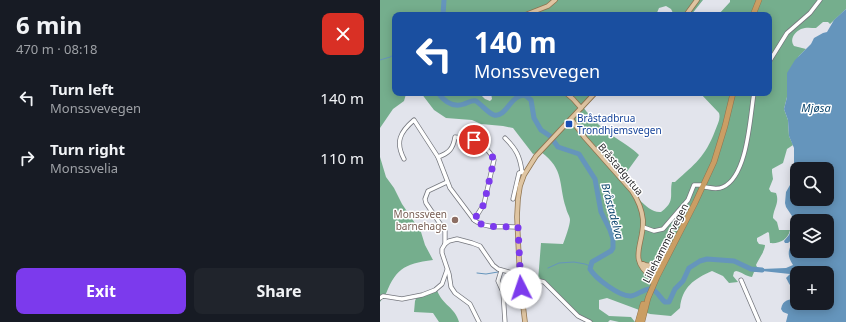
<!DOCTYPE html>
<meta charset="utf-8">
<style>
body{margin:0;font-family:"Noto Sans",sans-serif;background:#20242c;color:#f1f3f6;height:100vh;display:flex;flex-direction:column;font-size:15px;white-space:nowrap}
*{box-sizing:border-box;margin:0}
p{font-size:13px;color:#9ea1a6}
.icon{flex:none;width:22px;height:22px;fill:none;stroke:currentColor;stroke-width:2;stroke-linecap:round;stroke-linejoin:round}
.map{position:relative;flex:1;overflow:hidden}
.panel{display:flex;flex-direction:column;background:#171b24;width:380px}
.panel>*{flex:none}
.guide{position:absolute;left:12px;top:12px;width:380px;height:84px;border-radius:8px;box-shadow:0 2px 10px #0003;background:#1a4fa0;color:#fff;overflow:hidden}
.fabs{position:absolute;left:410px;top:162px;display:grid;gap:8px}
.fabs a{display:grid;place-items:center;width:44px;height:44px;border-radius:8px;background:#171b24;box-shadow:0 2px 10px #0003;font-size:20px}
.pin{position:absolute;display:grid;place-items:center;width:34px;height:34px;color:#fff;margin:-17px;border:2px solid #fff;border-radius:50%;box-shadow:0 1px 4px #0007}
.me{position:absolute;width:44px;margin:-22px;rotate:356deg;stroke-linejoin:round;filter:drop-shadow(0 0 3px #0008)}
.turn{display:flex;align-items:center;gap:14px;height:84px;padding:0 16px;font-size:18px}
.turn .icon{width:52px;height:52px;stroke-width:2.5}
.turn b{display:block;font-size:28px;line-height:34px}
.round{display:grid;place-items:center;flex:none;width:42px;height:42px;border-radius:8px;background:#20242c}
.head{display:flex;align-items:center;justify-content:space-between;height:68px;padding:0 16px}
h1{font-size:24px;font-weight:700;line-height:30px}
.button{display:flex;gap:8px;margin-top:auto;padding:8px 16px}
.button a{flex:1;height:46px;border-radius:8px;background:#7c3aed;color:#fff;font-size:16px;font-weight:700;line-height:46px;text-align:center}
.button a+a{background:#20242c;color:#f1f3f6}
ul{padding:0;list-style:none}
li{display:flex;align-items:center;gap:12px;height:60px;padding:0 16px}
li div{flex:1}
li b{display:block;font-size:15px}
li em{font-style:normal}
main{display:flex;flex:1;min-height:0}
.map>svg:first-child{display:block}
</style>
<main>
<section class="panel">
<div class="head"><div><h1>6 min</h1><p>470 m · 08:18</p></div><a class="round" style="background:#d93025;color:#fff"><svg class="icon" aria-label="close" viewBox="0 0 24 24"><path d="M6 6l12 12M18 6L6 18"/></svg></a></div>
<ul>
<li><svg class="icon" aria-label="left" viewBox="0 0 24 24"><path d="M17 20v-9H6M10 6l-5 5 5 5"/></svg><div><b>Turn left</b><p>Monssvevegen</p></div><em>140 m</em></li>
<li><svg class="icon" aria-label="right" viewBox="0 0 24 24"><path d="M7 20v-9h11M14 6l5 5-5 5"/></svg><div><b>Turn right</b><p>Monssvelia</p></div><em>110 m</em></li>
</ul>
<div class="button"><a>Exit</a><a>Share</a></div>
</section>
<div class="map">
<svg width="466" height="322" viewBox="0 0 466 322">
<rect width="100%" height="100%" fill="#e2e4ec"/>
<g fill="#75ae8d">
<polygon points="0,0 323,0 311,15 294,15 291,9 286,6 279,8 276,15 15,15 15,93 26,94 24,101 13,109 0,128"/>
<path d="M350,0H466V9L450,24L448,22H443L436,28C431,28 426,27 421,29C415,32 409,39 414,46L426,49L419,56L407,76V97L404,109L408,120L409,136L413,145L407,149L403,163L392,169V172L393,179L389,189L391,192L396,193C400,203 393,209 393,218L397,222L399,230H410C408,240 399,244 390,243L389,233L388,232L377,238V241L379,244L385,245C385,251 378,260 376,265L377,267L382,270L374,272L372,277C365,276 362,272 356,271L354,272L353,276L358,282L349,283L343,276L332,271C314,279 302,287 300,308L291,316L270,314L227,298L219,300V309L229,316L251,317L255,322H239L230,320L228,322H207L200,318L171,287L158,281L161,243L183,244C185,239 190,225 190,220C190,216 187,213 186,208C178,183 185,170 161,152L153,154L133,128L123,126L101,124L92,120L66,118L54,110L41,93H99L105,99L110,101L112,99L111,93H215L203,107C212,119 223,130 236,138C245,144 252,148 259,155L243,177V178C251,189 267,214 281,212C296,201 289,195 292,182H295C315,164 325,157 335,131C337,125 341,119 339,113L320,93H389V15H338L350,2Z"/>
<path d="M0,157L6,177L14,188L22,204L41,232L45,245L53,260C23,264 15,269 4,299H2L0,302Z"/>
<path d="M57,290C62,305 75,307 79,322H59L53,313L34,312L35,301L37,296Z"/>
</g>
<path fill="#6595bc" fill-rule="evenodd" d="M466,9V322H406L408,314L403,312L401,309C403,299 409,300 417,298V303H447V273H417V289C409,286 410,285 406,278L410,274L382,271V269L406,268L413,265C405,253 410,248 414,238L408,243H405L404,241L409,235L414,222V219L406,207L405,203L406,192L410,185V178L414,170V148L409,136L408,120L404,109L407,97V73L415,60L431,44L434,38L443,33L447,32L454,20ZM417,169H447V199H417ZM417,221H447V251H417Z"/>
<g fill="none" stroke-linecap="round" stroke-linejoin="round">
<g stroke="#6595bc" stroke-width="1">
<polyline points="0,60 10,57 15,54"/>
<polyline points="168,268 179,263 194,262 205,264 210,266"/>
<polyline points="97,273 106,274 118,272"/>
</g>
<g stroke="#6595bc" stroke-width="5">
<polyline points="63,15 64,0"/>
<path d="M58,93C64,101 73,108 84,104C88,103 91,100 96,101C102,105 108,113 114,115C126,118 131,94 145,95L151,100L154,118L161,130L170,136L178,147L199,154L215,179L221,212L230,230L233,239V248L231,251L212,262L210,269C215,278 240,297 251,296C258,295 264,288 272,289C277,291 281,299 285,302H289L295,289L303,281L309,268L320,261L327,259L354,261L371,269L382,270"/>
</g>
<g stroke="#75777e" stroke-width="5">
<g id="minor">
<polyline points="389,62 407,33 430,13 440,0"/>
<path d="M125,138C136,149 140,156 142,172"/>
<path d="M58,157C69,153 73,149 75,137C90,139 108,145 114,160L104,204L94,220"/>
<path d="M24,159C15,142 20,132 34,120L58,157L70,188L94,220C104,229 125,226 138,227"/>
<path d="M325,187C331,188 337,190 343,187C368,176 370,116 374,93"/>
<polyline points="133,199 139,173 143,172"/>
<polyline points="263,227 274,231 283,229 308,200 314,185 321,185"/>
<polyline points="65,244 65,231 46,203 45,199 48,191 67,182"/>
<polyline points="121,271 118,281 123,292 125,322"/>
<polyline points="140,280 152,279 164,282 198,316 210,322"/>
<polyline points="361,280 379,322"/>
<polyline points="0,298 3,296 22,299 42,295 55,290 62,284 67,270"/>
<polyline points="99,322 90,304 75,293 71,287 69,274 62,253 62,249 65,244 69,241 77,239 92,243 100,246 113,265 118,269 140,275"/>
</g>
</g>
<g stroke="#90744f" stroke-width="5.5">
<g id="major">
<polyline points="145,15 168,6 175,0"/>
<polyline points="306,15 317,0"/>
<polyline points="186,93 193,99 201,108"/>
<path d="M191,119L205,138L252,191C258,200 262,209 263,220C264,245 247,259 272,277H275"/>
<path d="M263,264C276,270 279,258 286,250"/>
<polyline points="263,264 276,276"/>
<polyline points="145,322 140,280 137,217 138,199 140,186 144,175 156,156 215,93"/>
</g>
</g>
<g stroke="#90744f" stroke-width="6">
<g id="highway">
<polyline points="373,15 379,0"/>
<polyline points="271,281 283,256"/>
<polyline points="258,322 263,304"/>
<polyline points="262,322 268,298 277,277 315,203 334,162 345,126 353,93"/>
</g>
</g>
<use href="#minor" stroke="#fff" stroke-width="3.5"/>
<use href="#major" stroke="#dfc5a2" stroke-width="4"/>
<use href="#highway" stroke="#ca9e64" stroke-width="5"/>
</g>
<g fill="none" stroke-linecap="round" stroke-linejoin="round">
<path stroke="#7c3aed" stroke-width="7" stroke-dasharray="0 12.6" d="M94,140L112,156L114,160L104,204L94,220C104,229 125,226 138,227L141,288"/>
</g>
<rect fill="#1a4fb4" stroke="#fff" stroke-width="1.5" x="185" y="120" width="8" height="8" rx="2"/>
<circle fill="#8d6e63" stroke="#fff" stroke-width="1.5" cx="75" cy="220" r="4"/>
<g text-anchor="middle" dominant-baseline="central" stroke-width="3" stroke-linejoin="round" paint-order="stroke">
<g font-size="10" fill="#164399" stroke="#fff" text-anchor="start">
<text x="197" y="118">Bråstadbrua<tspan x="197" dy="12">Trondhjemsvegen</tspan></text>
</g>
<g font-size="10" fill="#242528" stroke="#fff">
<text transform="translate(241 169) rotate(50)">Bråstadgutua</text>
<text transform="translate(285 243) rotate(-63)">Lillehammervegen</text>
</g>
<g font-size="10" fill="#785e54" stroke="#fff" text-anchor="end">
<text x="67" y="214">Monssveen<tspan x="67" dy="12">barnehage</tspan></text>
</g>
<g font-size="11" font-style="italic" fill="#0e476e" stroke="#fff">
<text x="436" y="107">Mjøsa</text>
<text transform="translate(233 211) rotate(75)">Bråstadelva</text>
</g>
</g>
</svg>
<div class="fabs">
<a><svg class="icon" aria-label="search" viewBox="0 0 24 24"><circle cx="10" cy="10" r="6"/><path d="M15 15l6 6"/></svg></a>
<a><svg class="icon" aria-label="layers" viewBox="0 0 24 24"><path d="M12 4l9 5-9 5-9-5zM3 14l9 5 9-5"/></svg></a>
<a>+</a>
</div>
<div class="pin" style="left:94px;top:140px;background:#d93025"><svg class="icon" aria-label="arrive" viewBox="0 0 24 24"><path d="M6 21V4h12l-3 4 3 4H6"/></svg></div>
<svg class="me" style="left:141px;top:288px" viewBox="-20 -20 40 40"><circle r="19" fill="#fff"/><path d="M0-13L10 11 0 6-10 11z" fill="#7c3aed"/></svg>
<div class="guide">
<div class="turn"><svg class="icon" aria-label="left" viewBox="0 0 24 24"><path d="M17 20v-9H6M10 6l-5 5 5 5"/></svg><div><b>140 m</b>Monssvevegen</div></div>
</div>
</div>
</main>
